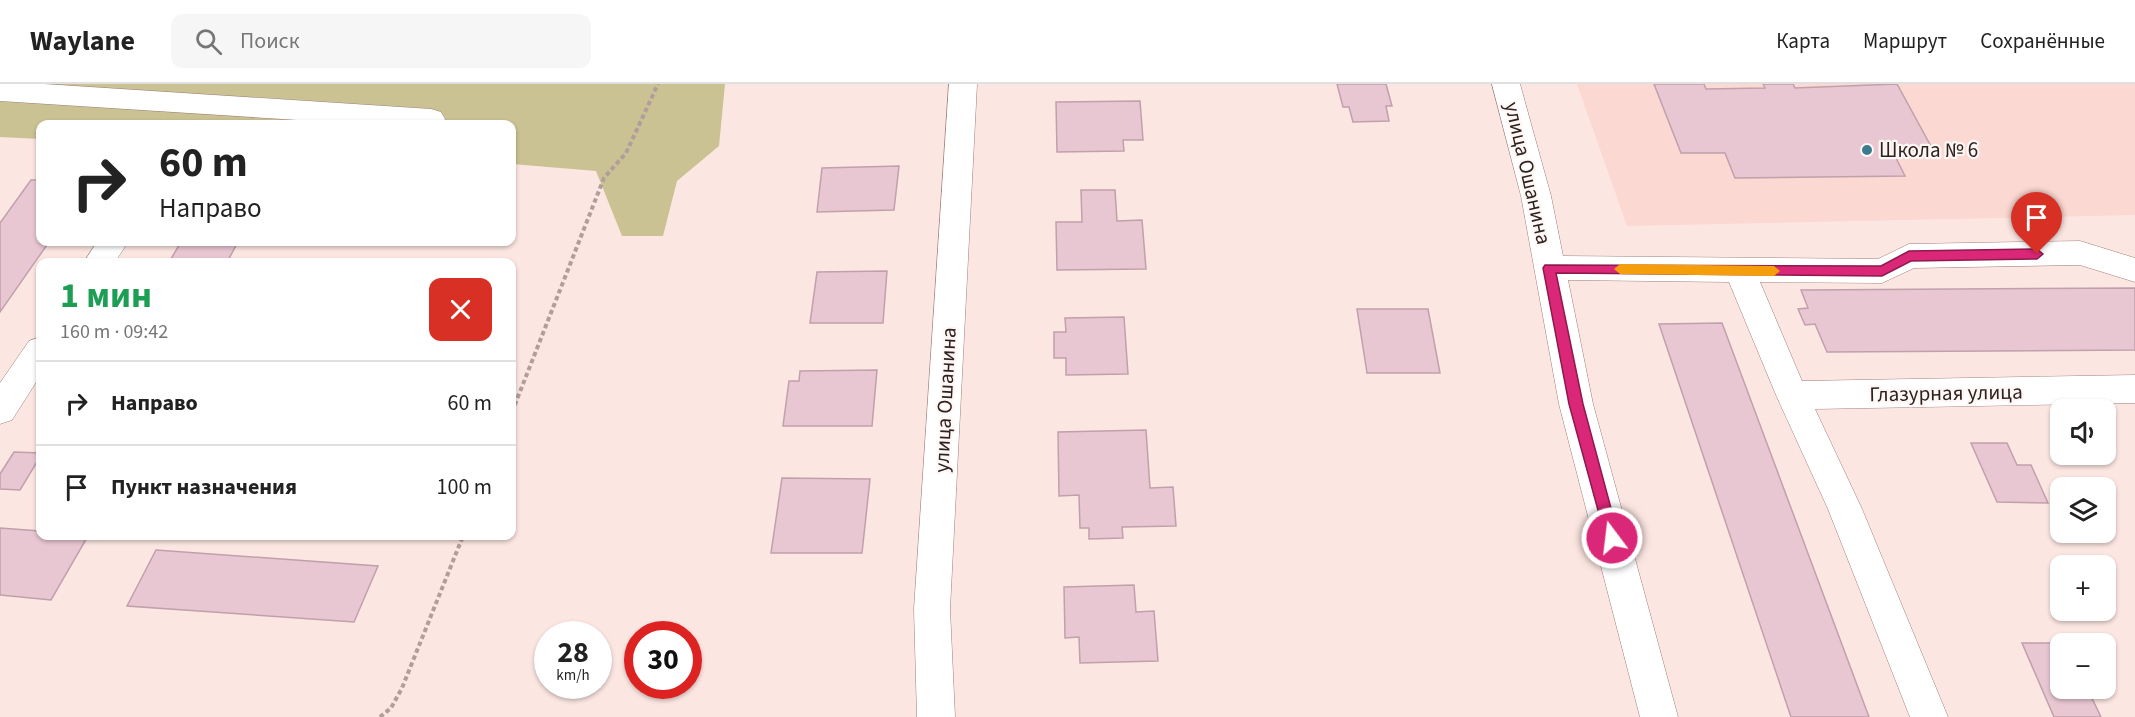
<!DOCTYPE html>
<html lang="ru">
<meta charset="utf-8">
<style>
body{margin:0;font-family:"Source Sans 3",sans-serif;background:#f6f6f6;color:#222;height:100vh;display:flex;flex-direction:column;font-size:22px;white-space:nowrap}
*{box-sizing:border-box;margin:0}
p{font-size:20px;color:#767676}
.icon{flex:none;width:33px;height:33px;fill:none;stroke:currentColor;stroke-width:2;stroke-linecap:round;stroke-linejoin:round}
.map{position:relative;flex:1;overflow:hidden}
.details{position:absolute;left:36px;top:174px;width:480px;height:282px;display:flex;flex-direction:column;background:#fff;border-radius:12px;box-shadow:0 2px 4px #0004}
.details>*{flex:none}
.banner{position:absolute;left:36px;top:36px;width:480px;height:126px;border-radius:12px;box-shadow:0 2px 4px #0004;background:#fff;color:#222;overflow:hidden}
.fabs{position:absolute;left:2050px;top:315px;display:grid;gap:12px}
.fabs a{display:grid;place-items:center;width:66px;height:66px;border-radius:12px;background:#fff;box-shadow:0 2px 4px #0004;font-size:30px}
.speed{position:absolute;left:534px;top:537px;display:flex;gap:12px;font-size:30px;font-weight:700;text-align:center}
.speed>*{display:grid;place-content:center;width:78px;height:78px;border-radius:50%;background:#fff;box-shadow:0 2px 4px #0004;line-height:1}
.speed small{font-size:15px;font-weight:400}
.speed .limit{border:9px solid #d22;background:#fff;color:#111}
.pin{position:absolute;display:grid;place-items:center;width:51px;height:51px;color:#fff;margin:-62px -26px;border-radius:50% 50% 50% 0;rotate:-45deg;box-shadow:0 0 6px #0007}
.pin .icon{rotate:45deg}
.me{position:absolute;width:66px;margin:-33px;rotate:345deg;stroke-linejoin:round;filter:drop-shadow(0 0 4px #0008)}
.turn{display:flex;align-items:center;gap:21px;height:126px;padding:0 24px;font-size:27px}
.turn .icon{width:78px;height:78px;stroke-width:2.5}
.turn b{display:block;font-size:42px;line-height:51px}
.round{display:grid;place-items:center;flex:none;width:63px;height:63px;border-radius:12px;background:#f6f6f6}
.head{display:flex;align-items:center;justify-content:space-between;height:102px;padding:0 24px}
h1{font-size:36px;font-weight:700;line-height:45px;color:#1e9e55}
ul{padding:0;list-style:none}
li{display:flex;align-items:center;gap:18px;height:84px;padding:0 24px;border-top:2px solid #e0e0e0}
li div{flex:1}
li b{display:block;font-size:22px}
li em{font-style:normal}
header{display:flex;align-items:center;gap:36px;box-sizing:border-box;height:84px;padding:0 30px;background:#fff;border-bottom:2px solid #e0e0e0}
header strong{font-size:28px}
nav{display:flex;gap:33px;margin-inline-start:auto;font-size:21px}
.search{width:420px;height:54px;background:#f6f6f6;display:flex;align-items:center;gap:15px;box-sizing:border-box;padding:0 21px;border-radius:12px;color:#767676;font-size:22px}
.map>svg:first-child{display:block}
</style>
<header>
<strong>Waylane</strong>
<div class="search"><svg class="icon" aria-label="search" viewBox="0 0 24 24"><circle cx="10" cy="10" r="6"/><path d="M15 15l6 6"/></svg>Поиск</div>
<nav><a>Карта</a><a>Маршрут</a><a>Сохранённые</a></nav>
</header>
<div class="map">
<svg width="2135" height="633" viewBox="0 0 2135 633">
<rect width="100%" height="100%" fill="#fce6e2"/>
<polygon fill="#fbd8d1" points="1577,0 2135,0 2135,131 1627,142"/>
<polygon fill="#cac293" points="0,0 725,0 719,62 677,97 663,152 622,152 596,87 512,80 512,40 40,40 40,55 0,53"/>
<g fill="#e9c7d2" stroke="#c0a0ab" stroke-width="1.5">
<polygon points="1337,0 1386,0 1392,22 1386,22 1389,37 1353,38 1349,23 1343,23"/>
<polygon points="1654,0 1704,0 1706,5 1765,4 1763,0 1793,0 1795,4 1897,0 1933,66 1892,66 1905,92 1735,94 1725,69 1681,69"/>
<polygon points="1140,17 1143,56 1123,56 1124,67 1057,68 1056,18"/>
<polygon points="899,82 894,126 817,128 822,84"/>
<polygon points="31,96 40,96 40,158 49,158 0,228 0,139"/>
<polygon points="1081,106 1115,106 1117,137 1142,136 1146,185 1057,186 1056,138 1082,138"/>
<polygon points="181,158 238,158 227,178 169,178"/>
<polygon points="887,187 883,239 810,239 817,188"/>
<polygon points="2135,204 2135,266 1827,268 1815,240 1805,241 1798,225 1808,224 1801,206"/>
<polygon points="1357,225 1428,225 1440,289 1367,289"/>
<polygon points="1124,233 1128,290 1066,291 1066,274 1054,274 1054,248 1066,248 1065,234"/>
<polygon points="1722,239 1869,633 1791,633 1659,240"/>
<polygon points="877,286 872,342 783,342 789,297 799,297 800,287"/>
<polygon points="1146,346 1150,404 1173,403 1176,442 1122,443 1123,454 1089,455 1089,444 1080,444 1079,411 1059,412 1058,348"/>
<polygon points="1971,359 2007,359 2017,381 2031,381 2048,419 1997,418"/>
<polygon points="14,368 40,369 40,373 20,406 0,405 0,390"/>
<polygon points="782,394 870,395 862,469 771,469"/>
<polygon points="0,444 40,447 40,452 88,452 51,516 0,511"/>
<polygon points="156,466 378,482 354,538 127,522"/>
<polygon points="1134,501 1136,528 1154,527 1158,577 1080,579 1079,553 1065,554 1064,503"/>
<polygon points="2022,559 2066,559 2061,560 2061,604 2087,604 2101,633 2054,633"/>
</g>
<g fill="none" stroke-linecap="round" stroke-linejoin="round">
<g stroke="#9f7f79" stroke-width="1">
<g id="minor">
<polygon points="0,0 44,0 431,25 441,28 445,35 442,40 360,40 0,17"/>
<polygon points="949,0 977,0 950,525 955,633 917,633 914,525"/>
<polygon points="1492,0 1520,0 1551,112 1563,172 1878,175 1909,160 2080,157 2135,174 2135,198 2080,181 1914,184 1882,199 1760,198 1802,297 2135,291 2135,319 1815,325 1862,425 1948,633 1910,633 1828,425 1776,311 1729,198 1568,196 1593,320 1678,633 1640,633 1559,320 1521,112"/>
<polygon points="97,158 128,158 115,178 84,178"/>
<polygon points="40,253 40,292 12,336 0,340 0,299 29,257"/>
</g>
</g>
<g stroke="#b19e9b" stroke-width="4" stroke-dasharray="4.5 3" stroke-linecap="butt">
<polyline points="512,328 604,94 626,69 658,0"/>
<polyline points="380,633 391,624 402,604 463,452"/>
</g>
<use href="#minor" fill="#fff" fill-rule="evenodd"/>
</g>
<polygon fill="#db2777" stroke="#8e194d" stroke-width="1.5" points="2037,165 2043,170 2037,175 1911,177 1882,192 1556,189 1583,320 1619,454 1612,461 1607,459 1569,320 1543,184 1545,181 1881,182 1909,167"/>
<polygon fill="#f59e0b" points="1620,180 1774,182 1780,187 1774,192 1620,190 1614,185"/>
<circle fill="#3a7c8e" stroke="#fef7f5" stroke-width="2" cx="1867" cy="66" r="6"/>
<g text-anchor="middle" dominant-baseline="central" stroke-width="4.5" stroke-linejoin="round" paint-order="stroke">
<g font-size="21" fill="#2e221f" stroke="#fef7f5" text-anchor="start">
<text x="1879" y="66">Школа № 6</text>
</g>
<g font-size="21" fill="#2e221f" stroke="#fef7f5">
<text transform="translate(1528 89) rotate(77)">улица Ошанина</text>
<text transform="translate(1946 309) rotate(-1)">Глазурная улица</text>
<text transform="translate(945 316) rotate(-87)">улица Ошанина</text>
</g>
</g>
</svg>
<div class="fabs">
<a><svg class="icon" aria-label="sound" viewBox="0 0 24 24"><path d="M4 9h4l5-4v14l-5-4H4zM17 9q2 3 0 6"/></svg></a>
<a><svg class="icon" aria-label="layers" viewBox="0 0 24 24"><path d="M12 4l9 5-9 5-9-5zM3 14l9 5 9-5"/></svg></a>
<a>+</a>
<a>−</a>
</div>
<div class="speed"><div>28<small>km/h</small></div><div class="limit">30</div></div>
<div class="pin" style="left:2037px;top:170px;background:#d93025"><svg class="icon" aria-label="arrive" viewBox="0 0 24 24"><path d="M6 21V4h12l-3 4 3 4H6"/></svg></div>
<svg class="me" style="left:1612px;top:454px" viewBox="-20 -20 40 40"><circle r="17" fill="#db2777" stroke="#fff" stroke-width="3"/><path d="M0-11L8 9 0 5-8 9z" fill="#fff"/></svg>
<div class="banner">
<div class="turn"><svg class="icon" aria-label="right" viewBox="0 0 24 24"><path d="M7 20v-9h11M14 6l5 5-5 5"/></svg><div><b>60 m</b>Направо</div></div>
</div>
<section class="details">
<div class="head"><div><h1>1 мин</h1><p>160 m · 09:42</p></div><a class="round" style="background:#d93025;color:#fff"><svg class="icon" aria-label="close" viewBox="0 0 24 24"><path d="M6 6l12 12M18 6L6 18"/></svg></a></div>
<ul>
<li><svg class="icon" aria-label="right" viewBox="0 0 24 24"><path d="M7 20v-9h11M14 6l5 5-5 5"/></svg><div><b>Направо</b></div><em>60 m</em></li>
<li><svg class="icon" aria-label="arrive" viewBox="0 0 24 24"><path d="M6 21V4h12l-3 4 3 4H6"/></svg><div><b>Пункт назначения</b></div><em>100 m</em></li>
</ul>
</section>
</div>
